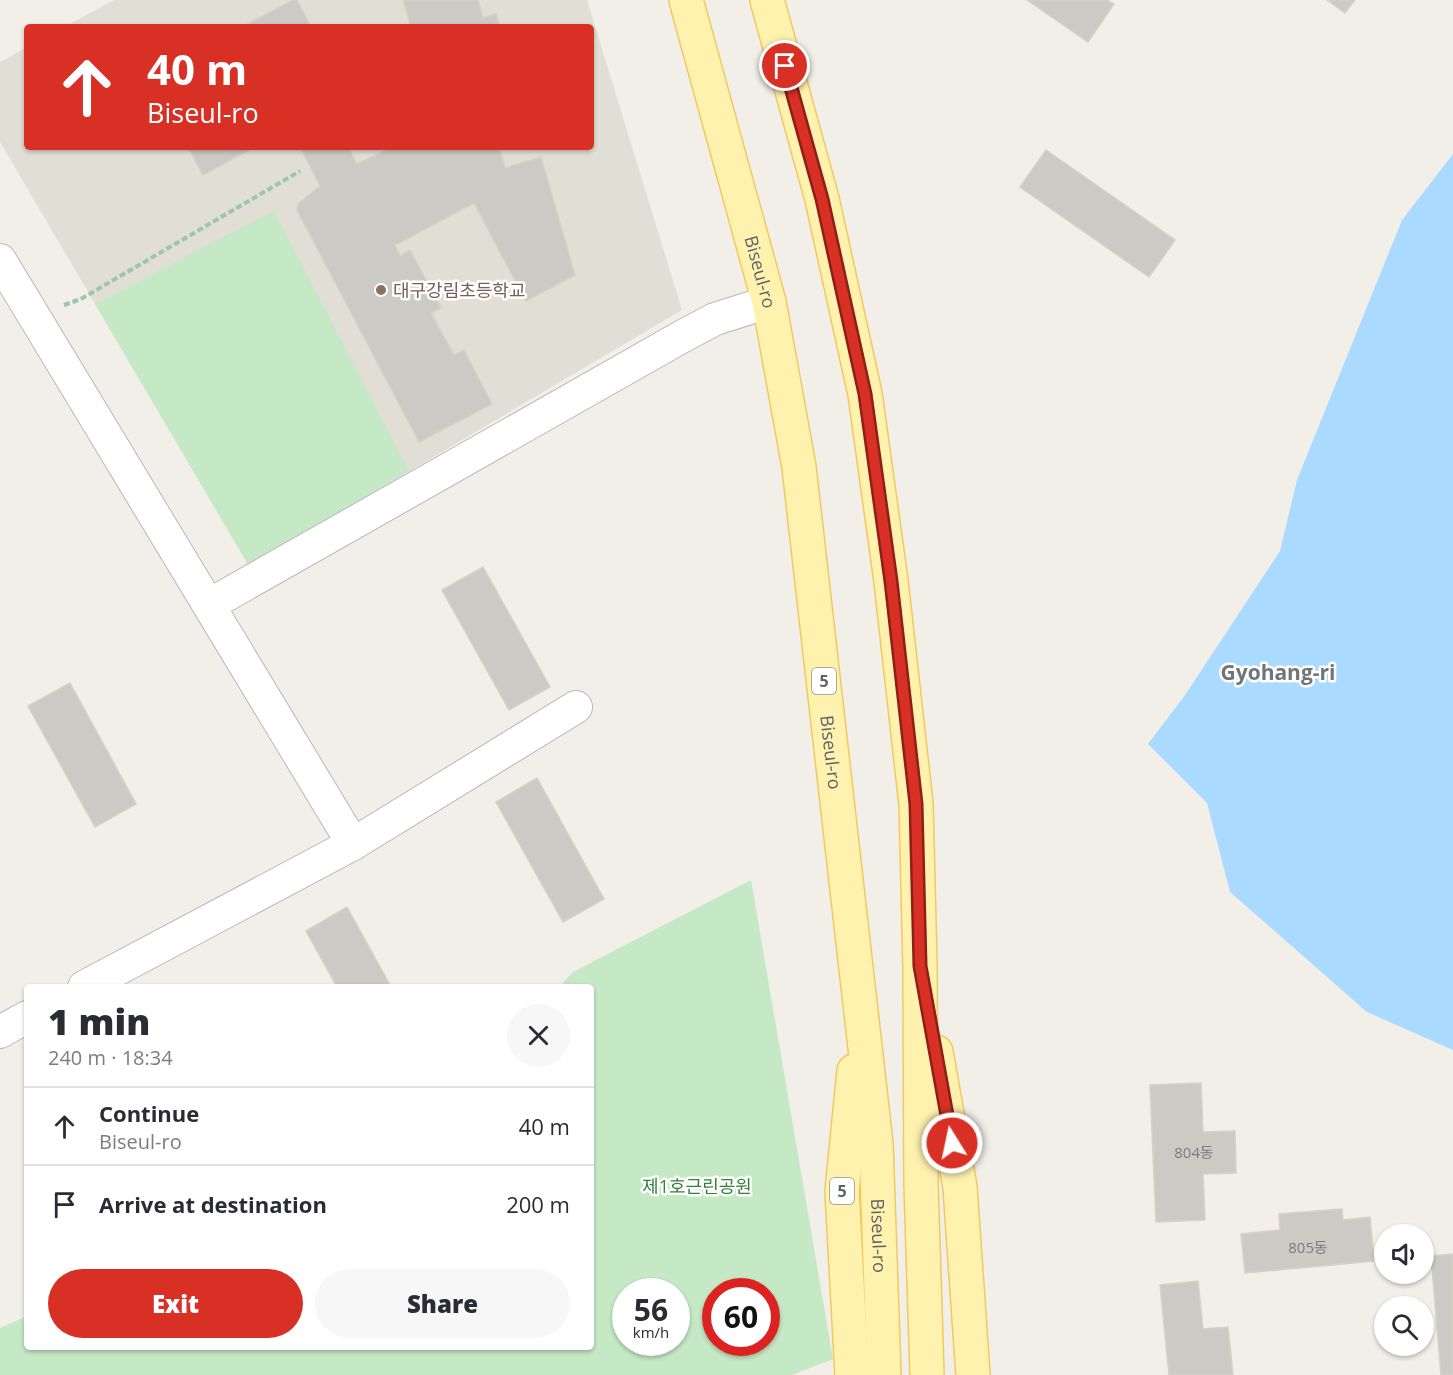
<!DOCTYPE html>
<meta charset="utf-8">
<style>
body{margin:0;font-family:"Open Sans","Noto Sans KR",sans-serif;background:#f7f7f7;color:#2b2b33;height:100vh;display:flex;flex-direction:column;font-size:22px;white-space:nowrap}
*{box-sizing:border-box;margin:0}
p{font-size:20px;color:#7c7c81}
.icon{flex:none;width:33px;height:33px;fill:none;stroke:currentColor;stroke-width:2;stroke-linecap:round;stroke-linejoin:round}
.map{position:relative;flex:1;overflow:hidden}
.panel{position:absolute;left:24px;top:984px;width:570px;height:366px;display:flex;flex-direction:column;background:#fff;border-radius:6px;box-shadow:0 2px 4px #0004}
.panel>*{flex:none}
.hud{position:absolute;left:24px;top:24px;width:570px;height:126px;border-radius:6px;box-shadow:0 2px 4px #0004;background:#d93025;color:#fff;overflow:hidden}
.tools{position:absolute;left:1374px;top:1224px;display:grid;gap:12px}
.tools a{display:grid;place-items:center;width:60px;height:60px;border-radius:50%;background:#fff;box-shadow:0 2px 4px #0004;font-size:30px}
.speed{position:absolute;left:612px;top:1278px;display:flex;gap:12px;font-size:30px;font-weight:700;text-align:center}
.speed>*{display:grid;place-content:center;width:78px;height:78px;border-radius:50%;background:#fff;box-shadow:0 2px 4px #0004;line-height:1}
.speed small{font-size:15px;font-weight:400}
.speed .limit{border:9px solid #d22;background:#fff;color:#111}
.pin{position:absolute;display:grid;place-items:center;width:51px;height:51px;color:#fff;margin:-26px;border:3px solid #fff;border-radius:50%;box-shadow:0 2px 6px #0007}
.me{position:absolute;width:66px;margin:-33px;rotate:350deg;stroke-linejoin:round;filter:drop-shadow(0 0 4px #0008)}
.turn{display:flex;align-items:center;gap:21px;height:126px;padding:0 24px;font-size:27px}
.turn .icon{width:78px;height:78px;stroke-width:2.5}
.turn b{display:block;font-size:42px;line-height:51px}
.round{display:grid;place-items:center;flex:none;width:63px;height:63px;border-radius:32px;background:#f7f7f7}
.overview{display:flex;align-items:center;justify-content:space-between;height:102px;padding:0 24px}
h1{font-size:36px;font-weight:800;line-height:45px}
.primary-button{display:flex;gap:12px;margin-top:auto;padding:12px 24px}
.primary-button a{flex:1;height:69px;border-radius:36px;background:#d93025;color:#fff;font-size:24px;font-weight:800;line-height:69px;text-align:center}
.primary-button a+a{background:#f7f7f7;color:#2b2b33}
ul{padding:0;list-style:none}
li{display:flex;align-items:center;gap:18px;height:78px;padding:0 24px;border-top:2px solid #e1e1e2}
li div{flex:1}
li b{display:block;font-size:22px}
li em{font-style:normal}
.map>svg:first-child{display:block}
</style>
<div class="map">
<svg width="1453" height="1375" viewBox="0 0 1453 1375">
<rect width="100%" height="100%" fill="#f1efe8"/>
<polygon fill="#e1ded6" points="114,0 587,0 682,310 249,566 0,142 0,62 27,47 27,147 591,147 591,27 64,27"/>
<g fill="#c5e8c5" fill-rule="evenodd">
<polygon points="274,211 409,471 249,566 95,304"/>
<path d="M751,880L833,1359L792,1375H0V1328L27,1316V1347H591V987H559L573,972ZM626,1292H676V1342H626ZM716,1292H766V1342H716Z"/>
</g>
<polygon fill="#aadaff" points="1453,154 1453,1050 1367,1012 1230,892 1207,803 1148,744 1185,695 1280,551 1297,480 1402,220"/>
<g fill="#cccac5" stroke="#d6d1c6" stroke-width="1.5">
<polygon points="293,0 297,0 311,27 242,27"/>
<polygon points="403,0 478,0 483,18 496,14 500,27 411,27"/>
<polygon points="1027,0 1107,0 1114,4 1088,42"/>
<polygon points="1327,0 1355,0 1345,13"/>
<polygon points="188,147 255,147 203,175"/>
<polygon points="300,147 348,147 357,164 393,147 499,147 505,168 541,157 575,275 526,301 474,203 395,245 400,256 410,250 441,308 431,313 454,355 464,350 492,404 419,442 297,210 298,204 320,186"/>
<polygon points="1046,150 1175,240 1149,277 1020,187"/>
<polygon points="483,567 550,687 509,710 442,590"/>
<polygon points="70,683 136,804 95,827 28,706"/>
<polygon points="537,778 604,899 563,922 496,802"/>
<polygon points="347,907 391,987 337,987 306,931"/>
<polygon points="1201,1083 1203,1132 1235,1131 1236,1173 1203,1174 1205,1220 1156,1222 1150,1085"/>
<polygon points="1342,1209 1343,1220 1370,1217 1374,1261 1245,1273 1241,1234 1280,1230 1279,1214"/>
<polygon points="1453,1254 1453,1375 1441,1375 1431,1256"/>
<polygon points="1198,1281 1203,1329 1228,1327 1233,1375 1169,1375 1160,1285"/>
</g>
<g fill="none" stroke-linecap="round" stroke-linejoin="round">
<g stroke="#b5b8bc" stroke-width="34">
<g id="street">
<polyline points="0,260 353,844"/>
<polyline points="209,605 683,336 715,319 769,302"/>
<polyline points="84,987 353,844 576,707"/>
<polyline points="0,1032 27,1017"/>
</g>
</g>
<g stroke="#f2c960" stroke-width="36">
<g id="primary">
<path id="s1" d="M686,0L769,302L799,467L876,1144L884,1375"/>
<polyline points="767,0 822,199 865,394 891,581 916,804 920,966 921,1184 927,1375"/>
<polyline points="936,1052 960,1187 973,1375"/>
<polyline points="852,1375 842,1191 854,1071"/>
</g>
</g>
<polyline stroke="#9cc7a9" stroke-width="4" stroke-dasharray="6 3" stroke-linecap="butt" points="64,305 81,299 300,171"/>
<use href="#street" stroke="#fff" stroke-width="32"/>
<use href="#primary" stroke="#fff2af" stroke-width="33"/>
</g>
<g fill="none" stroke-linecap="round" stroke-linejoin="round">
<g stroke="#8d1f18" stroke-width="15">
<polyline id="route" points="785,66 822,199 865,394 891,581 916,804 920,966 952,1143"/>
</g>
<use href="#route" stroke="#d93025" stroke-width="10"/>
</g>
<circle fill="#8d6e63" stroke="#fff" stroke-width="2" cx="381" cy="290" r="6"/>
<g text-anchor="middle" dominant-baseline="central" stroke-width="5" stroke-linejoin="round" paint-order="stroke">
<g font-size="15" fill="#7a7d7f">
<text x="1194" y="1152">804동</text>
<text x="1308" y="1247">805동</text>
</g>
<g fill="#fff" stroke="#8f9295" stroke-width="1.5">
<rect x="812" y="668" width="24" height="26" rx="4.5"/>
<rect x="830" y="1178" width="24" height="26" rx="4.5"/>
</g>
<g font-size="16" font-weight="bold" fill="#5f6368">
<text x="824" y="681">5</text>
<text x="842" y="1191">5</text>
</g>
<g font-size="18" fill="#5f6368" stroke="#fff">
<text stroke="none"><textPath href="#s1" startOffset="282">Biseul-ro</textPath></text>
<text stroke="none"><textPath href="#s1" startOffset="768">Biseul-ro</textPath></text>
<text stroke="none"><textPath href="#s1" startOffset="1254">Biseul-ro</textPath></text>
</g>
<g font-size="18" fill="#785e54" stroke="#fff" text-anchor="start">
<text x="393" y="290">대구강림초등학교</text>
</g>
<g font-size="18" fill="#348238" stroke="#fff">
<text x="697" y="1186">제1호근린공원</text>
</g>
<g font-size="21" font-weight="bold" fill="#70757a" stroke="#fff">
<text x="1278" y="672">Gyohang-ri</text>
</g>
</g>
</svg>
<div class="tools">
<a><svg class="icon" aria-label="sound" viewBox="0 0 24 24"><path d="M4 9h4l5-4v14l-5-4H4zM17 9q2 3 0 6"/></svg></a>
<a><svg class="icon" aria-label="search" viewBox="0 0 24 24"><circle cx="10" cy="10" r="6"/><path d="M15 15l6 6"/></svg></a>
</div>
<div class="speed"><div>56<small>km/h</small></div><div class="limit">60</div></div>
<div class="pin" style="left:785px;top:66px;background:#d93025"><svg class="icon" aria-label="arrive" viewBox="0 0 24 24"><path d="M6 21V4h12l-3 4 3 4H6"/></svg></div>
<svg class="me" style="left:952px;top:1143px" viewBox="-20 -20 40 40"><circle r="17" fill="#d93025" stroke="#fff" stroke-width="3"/><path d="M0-11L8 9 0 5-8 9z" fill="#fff"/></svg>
<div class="hud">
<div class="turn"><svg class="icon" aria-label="ahead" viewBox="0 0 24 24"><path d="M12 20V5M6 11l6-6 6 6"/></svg><div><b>40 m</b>Biseul-ro</div></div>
</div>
<section class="panel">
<div class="overview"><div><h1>1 min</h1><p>240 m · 18:34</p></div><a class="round"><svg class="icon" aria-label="close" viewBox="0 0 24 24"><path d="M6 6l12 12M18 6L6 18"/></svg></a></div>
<ul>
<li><svg class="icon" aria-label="ahead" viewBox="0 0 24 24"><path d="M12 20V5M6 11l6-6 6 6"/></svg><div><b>Continue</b><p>Biseul-ro</p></div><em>40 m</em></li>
<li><svg class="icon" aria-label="arrive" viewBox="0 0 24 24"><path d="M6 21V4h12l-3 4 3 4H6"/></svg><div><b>Arrive at destination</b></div><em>200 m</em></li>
</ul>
<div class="primary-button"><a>Exit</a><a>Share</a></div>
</section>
</div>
